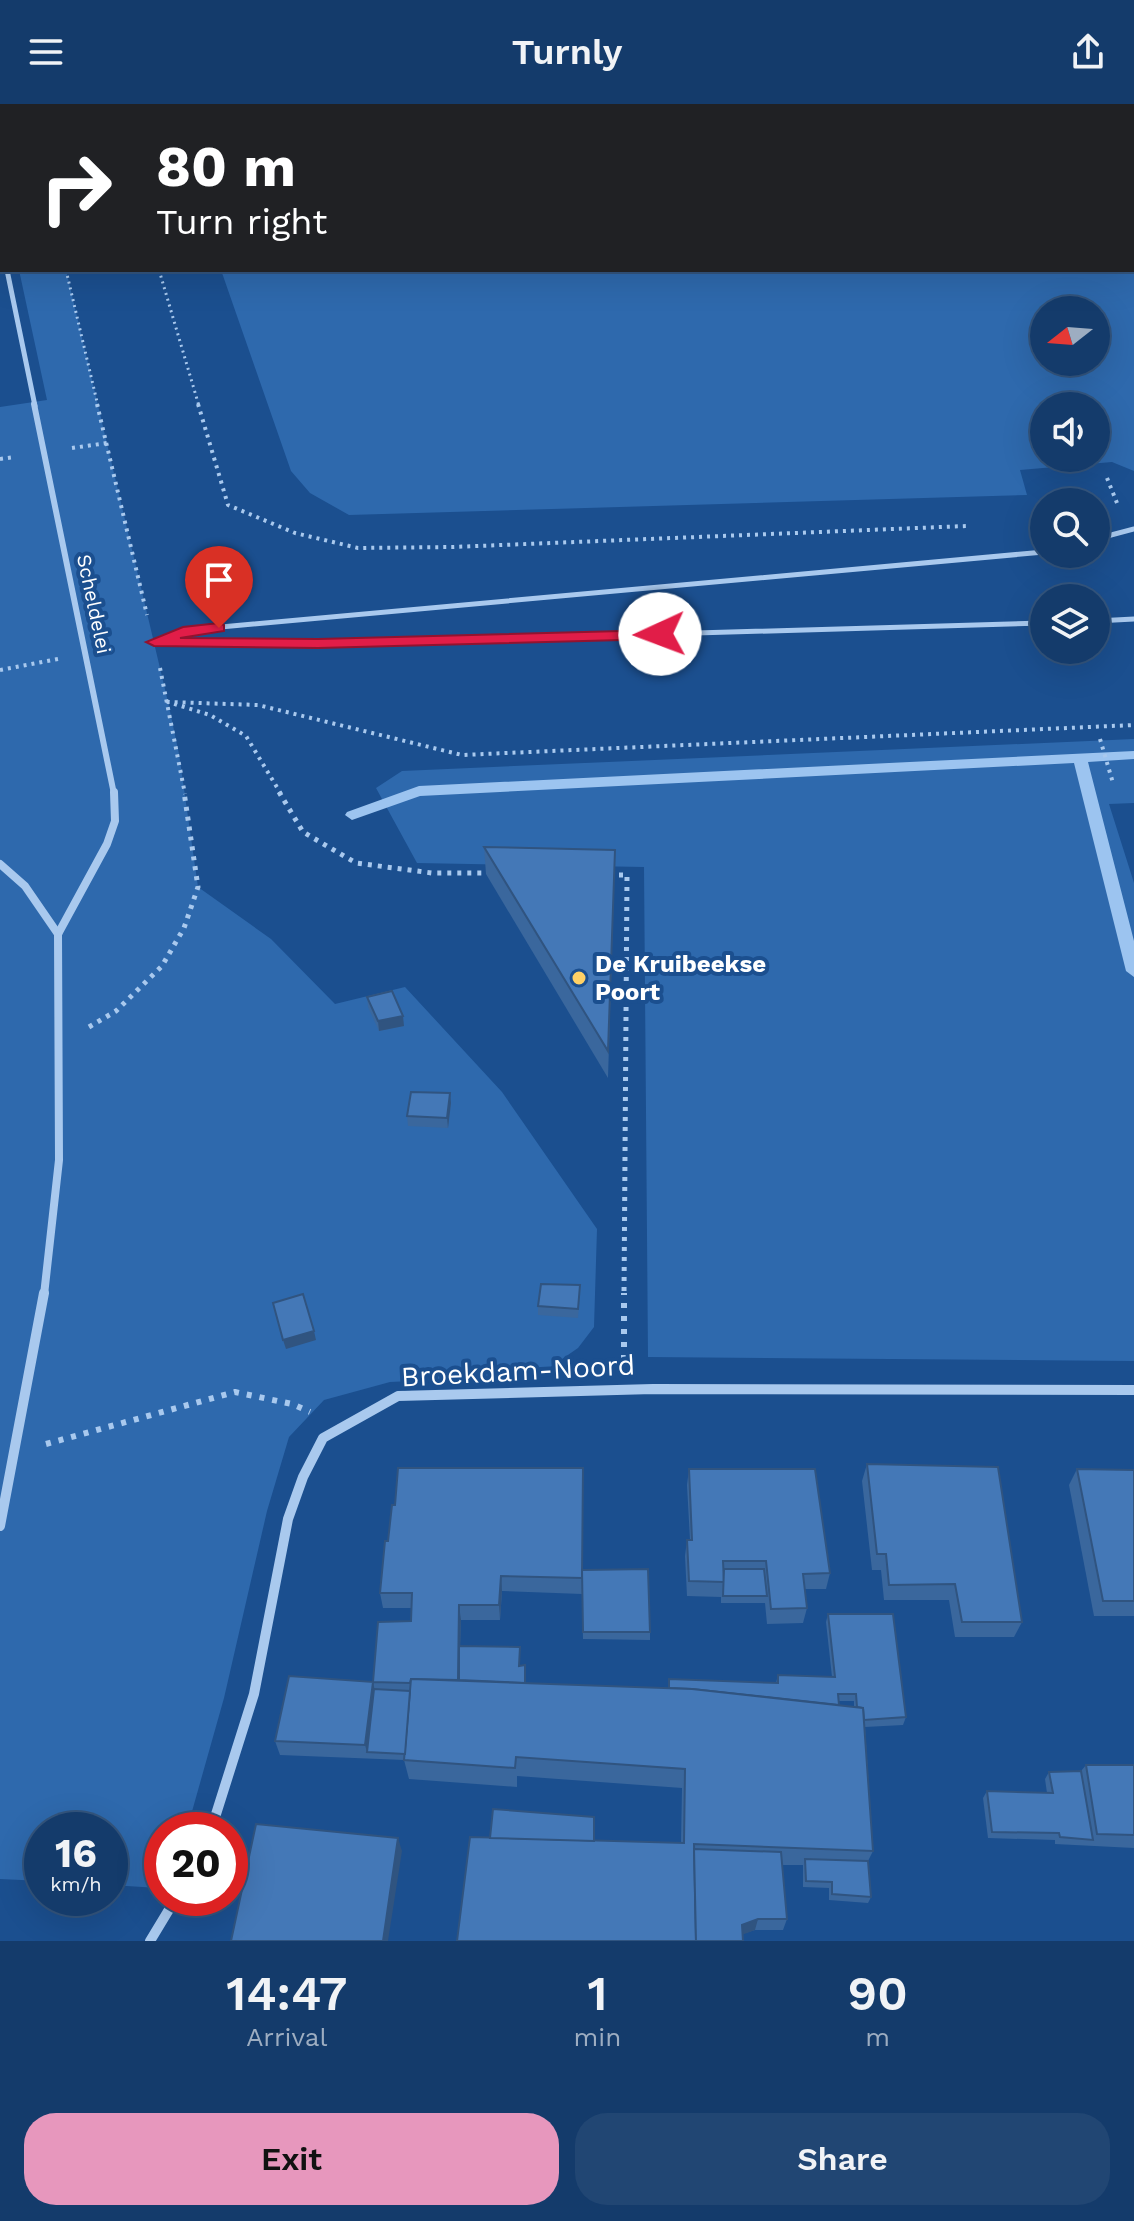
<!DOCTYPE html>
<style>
body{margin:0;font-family:"Work Sans",sans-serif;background:#214673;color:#f1f3f6;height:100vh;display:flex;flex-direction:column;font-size:30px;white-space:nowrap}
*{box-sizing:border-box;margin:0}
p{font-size:26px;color:#9dadc1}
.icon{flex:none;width:44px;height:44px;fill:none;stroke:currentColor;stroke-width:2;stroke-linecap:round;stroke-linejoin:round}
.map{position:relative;height:1837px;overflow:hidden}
.details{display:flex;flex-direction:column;background:#143b6b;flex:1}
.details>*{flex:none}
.top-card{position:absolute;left:0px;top:0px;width:1134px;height:168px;box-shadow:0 8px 32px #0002,0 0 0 2px #33557e;background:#202124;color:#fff;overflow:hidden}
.needle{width:52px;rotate:253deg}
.tools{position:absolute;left:1030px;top:192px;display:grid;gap:16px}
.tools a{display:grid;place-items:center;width:80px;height:80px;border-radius:50%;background:#143b6b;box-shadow:0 8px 32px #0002,0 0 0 2px #33557e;font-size:40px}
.speed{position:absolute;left:24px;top:1708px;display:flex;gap:16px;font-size:40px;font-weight:700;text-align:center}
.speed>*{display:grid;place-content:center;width:104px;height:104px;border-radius:50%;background:#143b6b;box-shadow:0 8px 32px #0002,0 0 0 2px #33557e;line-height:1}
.speed small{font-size:20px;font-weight:400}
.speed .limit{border:12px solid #d22;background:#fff;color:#111}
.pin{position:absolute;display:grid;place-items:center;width:68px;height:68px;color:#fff;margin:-82px -34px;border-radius:50% 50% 50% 0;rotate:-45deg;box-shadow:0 0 8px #0007}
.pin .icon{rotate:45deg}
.me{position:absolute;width:88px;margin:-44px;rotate:268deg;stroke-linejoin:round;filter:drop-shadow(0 0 6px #0008)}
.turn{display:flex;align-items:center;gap:28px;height:168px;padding:0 24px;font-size:36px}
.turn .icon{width:104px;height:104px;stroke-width:2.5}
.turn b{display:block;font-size:56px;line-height:68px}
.eta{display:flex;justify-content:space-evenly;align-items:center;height:136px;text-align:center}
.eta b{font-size:48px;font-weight:600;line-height:56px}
.button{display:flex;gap:16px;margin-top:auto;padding:16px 24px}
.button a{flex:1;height:92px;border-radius:32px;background:#e797bd;color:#111;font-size:32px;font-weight:600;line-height:92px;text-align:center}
.button a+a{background:#214673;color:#f1f3f6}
header{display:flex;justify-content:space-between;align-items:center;height:104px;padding:0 24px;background:#143b6b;font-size:36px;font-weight:600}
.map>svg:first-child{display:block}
</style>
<header><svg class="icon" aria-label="menu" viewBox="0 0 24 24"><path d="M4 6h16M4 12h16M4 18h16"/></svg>Turnly<svg class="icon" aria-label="share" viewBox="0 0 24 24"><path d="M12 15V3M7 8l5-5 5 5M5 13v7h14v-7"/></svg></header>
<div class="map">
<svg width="1134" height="1837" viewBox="0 0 1134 1837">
<rect width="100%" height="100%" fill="#1b4f8f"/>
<g fill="#2e69ad" fill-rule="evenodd">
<path d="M164,0H1134V367L1112,358L1020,366L1027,391L349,411L310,389L291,367L221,166H1132V2ZM1044,206H1096V258H1044ZM1044,302H1096V354H1044Z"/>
<polygon points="19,166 66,166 168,598 179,650 198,783 271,835 335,900 405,883 502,988 597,1125 594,1223 578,1244 539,1271 390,1278 324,1296 289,1333 267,1407 224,1594 191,1711 185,1726 162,1726 159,1784 110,1781 110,1726 42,1726 42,1777 0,1775 0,303 47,296"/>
<polygon points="1134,635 1134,699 1109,700 1134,779 1134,1257 648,1253 644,763 417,759 376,684 402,667"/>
</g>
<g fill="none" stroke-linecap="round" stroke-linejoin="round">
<polygon fill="#9cc4f0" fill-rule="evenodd" points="1134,647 1134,655 1088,658 1134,837 1134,873 1126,867 1074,659 420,692 352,716 345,711 347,708 419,682"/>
<g stroke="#a9c9ee" stroke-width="3" stroke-dasharray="2 4" stroke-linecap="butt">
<polyline points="66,166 98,302"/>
<polyline points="159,166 199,302"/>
</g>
<g stroke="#a9c9ee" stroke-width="4" stroke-dasharray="3 5" stroke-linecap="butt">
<polyline points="97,300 147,511"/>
<polyline points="198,300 228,401 295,429 358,444 453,443 966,422"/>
<polyline points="72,344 107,339"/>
<polyline points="0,355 15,353"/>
<polyline points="1107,374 1117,399"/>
<polyline points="160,564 185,690"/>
<polyline points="0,566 58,555"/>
<polyline points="1100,635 1113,679"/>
<polyline points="281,690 246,632 210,611 168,598 258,601 462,651 1134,621"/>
</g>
<g stroke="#a9c9ee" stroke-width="5" stroke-dasharray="4 6" stroke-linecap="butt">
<polyline points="279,688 303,728 356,759 432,769 491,769"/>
<polyline points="609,771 627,771 624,1191"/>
<polyline points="89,923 116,907 162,862 184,824 198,783 184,688"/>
</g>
<g stroke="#a9c9ee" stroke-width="6" stroke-dasharray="5 8" stroke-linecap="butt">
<polyline points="624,1256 624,1189"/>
<polyline points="46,1340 235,1288 292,1300 310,1308"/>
</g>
<g stroke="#a9c9ee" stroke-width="5">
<polyline points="1096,435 1134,425"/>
<polyline points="1096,517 1134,515"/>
<polyline points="154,538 188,526 1044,448"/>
<polyline points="161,538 318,540 1044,519"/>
</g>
<g stroke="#a9c9ee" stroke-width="5">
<polyline points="0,134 2,144"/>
<polyline points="7,166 35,302"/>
</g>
<polyline stroke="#a9c9ee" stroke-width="6" points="34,300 114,690"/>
<g stroke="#a9c9ee" stroke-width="8">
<polyline points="0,760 25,782 58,830"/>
<polyline points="44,1191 59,1056 58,830 107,740 115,717 114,688"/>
</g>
<g stroke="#a9c9ee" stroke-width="10">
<polyline points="0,1422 44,1189"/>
<polyline points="211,1726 254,1590 288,1415 303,1373 323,1334 398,1292 653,1285 1134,1286"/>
<polyline points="150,1837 176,1794"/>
</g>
</g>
<g fill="#3a679d" fill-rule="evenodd">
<polygon points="484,743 615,746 608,974 486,770"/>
<polygon points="367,893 404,922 379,927 368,903"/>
<polygon points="451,999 448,1024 408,1022 407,1012"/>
<polygon points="580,1190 578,1214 538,1211 538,1202"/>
<polygon points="867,1360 1022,1518 1014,1533 955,1533 949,1496 884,1496 881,1466 872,1466 862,1377"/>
<polygon points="689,1365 830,1469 826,1485 805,1485 807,1504 803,1519 767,1520 765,1499 721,1499 721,1493 687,1492 685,1452 687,1436 690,1436 687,1381"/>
<polygon points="1077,1365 1134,1366 1134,1512 1094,1512 1069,1381"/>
<path d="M395,1401L582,1466L650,1528V1536L583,1535L582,1490L502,1487L500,1516H461L460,1542L520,1562L525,1579L668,1584L669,1575L776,1579L778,1571L832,1573L826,1518L828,1510L906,1613L903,1621L865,1623L873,1747L868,1757L871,1793L868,1799L829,1796V1784L803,1783V1761H782L787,1815L783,1826H755L742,1830L594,1737L681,1739L682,1684L517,1672V1683L409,1675L404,1656L280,1651L275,1637L373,1578L411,1517V1504H383L380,1489ZM839,1597H854V1603L839,1601Z"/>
<polygon points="1086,1661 1134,1661 1134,1744 1055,1740 1055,1736 988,1734 983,1694 987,1687 1047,1689 1045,1675 1049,1668 1081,1667"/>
</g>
<g fill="#305480">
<polygon points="403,912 404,922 379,927 378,917"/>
<polygon points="450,989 451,999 448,1024 447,1014"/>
<polygon points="314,1227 316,1236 286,1245 283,1236"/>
<polygon points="501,1472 502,1487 500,1516 499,1501"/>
<polygon points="459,1501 461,1516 459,1587 457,1580"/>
<polygon points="373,1578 376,1592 367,1648 365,1641"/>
<polygon points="398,1734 402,1747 388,1837 383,1837"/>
<polygon points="758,1815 755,1826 739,1832 742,1821"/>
</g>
<g fill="#4478b7" stroke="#305480" stroke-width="2">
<polygon points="484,743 615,746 608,947"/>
<polygon points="392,887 403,912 378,917 367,893"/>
<polygon points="411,988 450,989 447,1014 407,1012"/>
<polygon points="541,1180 580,1181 578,1205 538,1202"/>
<polygon points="303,1190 314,1227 283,1236 273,1199"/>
<polygon points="867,1360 998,1363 1022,1518 962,1518 955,1480 889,1481 886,1450 877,1450"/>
<polygon points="398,1364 583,1364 582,1474 501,1472 499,1501 459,1501 458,1576 411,1575 410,1579 373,1578 365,1641 275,1637 289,1572 373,1578 378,1518 411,1517 412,1489 380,1489 385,1437 388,1437 392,1401 395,1401"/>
<polygon points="689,1365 815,1365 830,1469 803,1470 807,1504 771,1505 766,1457 723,1457 724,1478 689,1477 687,1436 692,1436"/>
<polygon points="1077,1365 1134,1366 1134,1497 1103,1497"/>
<polygon points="648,1465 650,1528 583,1528 582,1466"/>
<polygon points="724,1465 764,1465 767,1492 723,1492"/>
<polygon points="828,1510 893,1510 906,1613 864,1616 863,1604 857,1603 856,1590 838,1590 839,1601 692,1585 669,1584 669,1575 778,1579 778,1571 835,1573"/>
<polygon points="459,1542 520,1543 519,1562 525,1561 525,1579 459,1576"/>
<polygon points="411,1575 692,1585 863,1604 873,1747 694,1740 696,1837 457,1837 470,1733 684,1739 685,1665 516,1653 515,1664 404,1656"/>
<polygon points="374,1585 410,1587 405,1650 367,1648"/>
<polygon points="1086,1661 1134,1661 1134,1731 1097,1730"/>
<polygon points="1081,1667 1093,1736 1060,1733 1059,1729 992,1728 987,1687 1053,1689 1049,1668"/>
<polygon points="493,1705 594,1713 594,1737 490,1734"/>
<polygon points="256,1720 398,1734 383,1837 231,1837"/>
<polygon points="694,1745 781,1748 787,1815 758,1815 742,1821 743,1837 696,1837"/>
<polygon points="805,1755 868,1757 871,1793 832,1790 832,1778 806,1777"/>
</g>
<polygon fill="#e11d48" stroke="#92132f" stroke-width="2" points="219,519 224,521 224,527 180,534 318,535 660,526 668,530 660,535 318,544 154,542 146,538 183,523"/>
<circle fill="#ffd166" stroke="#1b4f8f" stroke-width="3" cx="579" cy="874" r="8"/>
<g text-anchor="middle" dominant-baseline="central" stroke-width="8" stroke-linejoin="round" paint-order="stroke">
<g font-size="20" fill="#fff" stroke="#1b4f8f">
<text transform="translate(94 500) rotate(78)">Scheldelei</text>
</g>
<g font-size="24" font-weight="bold" fill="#fff" stroke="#1b4f8f" text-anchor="start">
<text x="595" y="860">De Kruibeekse<tspan x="595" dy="28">Poort</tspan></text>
</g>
<g font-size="28" fill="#fff" stroke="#1b4f8f">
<text transform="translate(518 1267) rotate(-3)">Broekdam-Noord</text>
</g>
</g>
</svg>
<div class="tools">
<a><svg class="needle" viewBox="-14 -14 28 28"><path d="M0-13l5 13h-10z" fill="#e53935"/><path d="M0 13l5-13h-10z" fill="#9dadc1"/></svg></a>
<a><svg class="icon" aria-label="sound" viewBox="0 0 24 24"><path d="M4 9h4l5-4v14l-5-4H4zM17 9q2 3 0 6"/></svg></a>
<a><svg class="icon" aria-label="search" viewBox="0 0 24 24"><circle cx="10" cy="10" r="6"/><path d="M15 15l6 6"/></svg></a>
<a><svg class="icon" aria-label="layers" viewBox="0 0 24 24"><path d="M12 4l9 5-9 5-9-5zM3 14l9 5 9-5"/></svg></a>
</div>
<div class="speed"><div>16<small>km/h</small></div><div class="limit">20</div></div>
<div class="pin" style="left:219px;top:524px;background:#d93025"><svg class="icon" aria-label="arrive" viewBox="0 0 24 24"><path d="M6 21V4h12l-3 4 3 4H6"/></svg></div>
<svg class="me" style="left:660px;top:530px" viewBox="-20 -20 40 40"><circle r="19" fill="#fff"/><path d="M0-13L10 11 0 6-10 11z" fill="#e11d48"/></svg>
<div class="top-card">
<div class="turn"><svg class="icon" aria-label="right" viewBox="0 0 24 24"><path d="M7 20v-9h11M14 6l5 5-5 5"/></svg><div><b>80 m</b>Turn right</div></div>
</div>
</div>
<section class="details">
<div class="eta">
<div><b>14:47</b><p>Arrival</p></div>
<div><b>1</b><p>min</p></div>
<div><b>90</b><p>m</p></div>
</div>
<div class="button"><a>Exit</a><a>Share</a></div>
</section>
